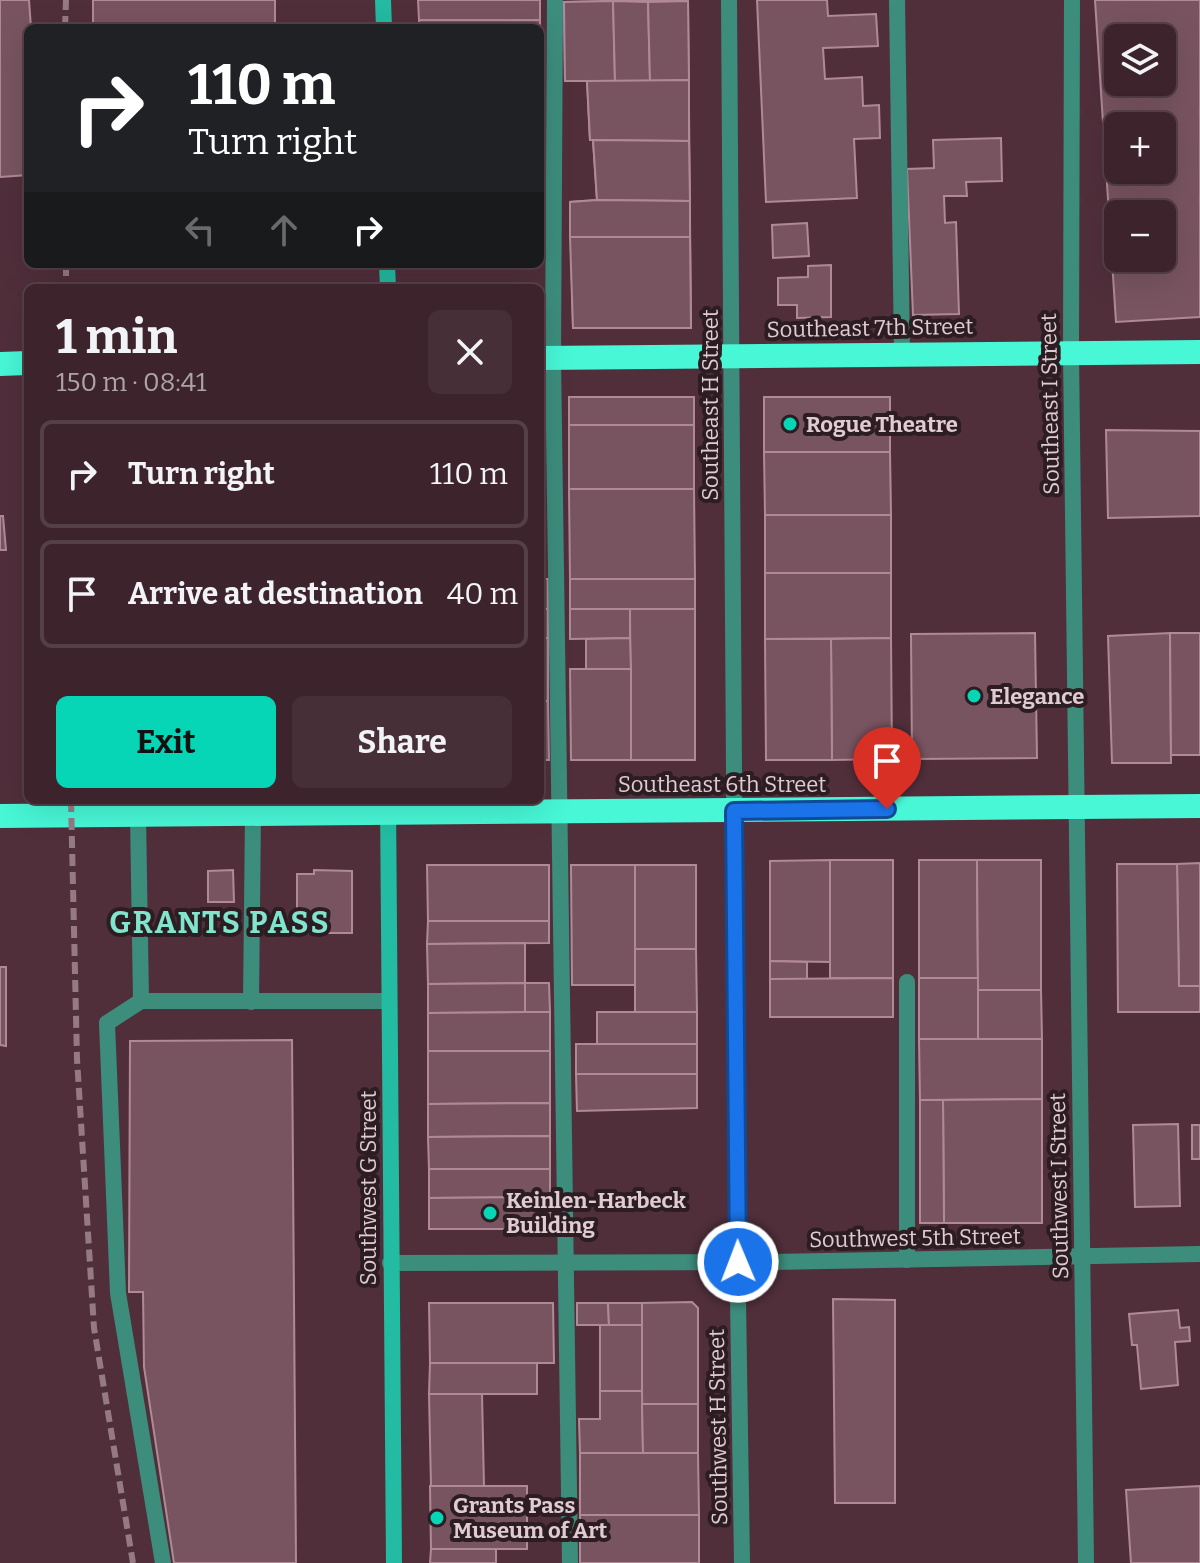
<!DOCTYPE html>
<meta charset="utf-8">
<style>
body{margin:0;font-family:Bitter,serif;background:#472f38;color:#f1f3f6;height:100vh;display:flex;flex-direction:column;font-size:30px;white-space:nowrap}
*{box-sizing:border-box;margin:0}
p{font-size:26px;color:#aca4a9}
.icon{flex:none;width:44px;height:44px;fill:none;stroke:currentColor;stroke-width:2;stroke-linecap:round;stroke-linejoin:round}
.map{position:relative;flex:1;overflow:hidden}
.panel{position:absolute;left:24px;top:284px;width:520px;height:520px;display:flex;flex-direction:column;background:#3c232c;border-radius:12px;box-shadow:0 8px 32px #0002,0 0 0 2px #554048}
.panel>*{flex:none}
.top-card{position:absolute;left:24px;top:24px;width:520px;height:244px;border-radius:12px;box-shadow:0 8px 32px #0002,0 0 0 2px #554048;background:#202124;color:#fff;overflow:hidden}
.fabs{position:absolute;left:1104px;top:24px;display:grid;gap:16px}
.fabs a{display:grid;place-items:center;width:72px;height:72px;border-radius:12px;background:#3c232c;box-shadow:0 8px 32px #0002,0 0 0 2px #554048;font-size:40px}
.pin{position:absolute;display:grid;place-items:center;width:68px;height:68px;color:#fff;margin:-82px -34px;border-radius:50% 50% 50% 0;rotate:-45deg;box-shadow:0 0 8px #0007}
.pin .icon{rotate:45deg}
.me{position:absolute;width:88px;margin:-44px;rotate:359deg;stroke-linejoin:round;filter:drop-shadow(0 0 6px #0008)}
.turn{display:flex;align-items:center;gap:28px;height:168px;padding:0 32px;font-size:36px}
.turn .icon{width:104px;height:104px;stroke-width:2.5}
.turn b{display:block;font-size:56px;line-height:68px}
.lanes{display:flex;align-items:center;height:76px;padding:0 32px;background:#0003;justify-content:center;gap:40px;direction:ltr}
.lanes .off{opacity:.35}
.round{display:grid;place-items:center;flex:none;width:84px;height:84px;border-radius:12px;background:#472f38}
.head{display:flex;align-items:center;justify-content:space-between;height:136px;padding:0 32px}
h1{font-size:48px;font-weight:700;line-height:60px}
.primary-button{display:flex;gap:16px;margin-top:auto;padding:16px 32px}
.primary-button a{flex:1;height:92px;border-radius:12px;background:#06d5b6;color:#111;font-size:32px;font-weight:700;line-height:92px;text-align:center}
.primary-button a+a{background:#472f38;color:#f1f3f6}
ul{padding:0;list-style:none}
li{display:flex;align-items:center;gap:24px;height:108px;margin:0 16px 12px;padding:0 16px;border:4px solid #554048;border-radius:12px}
li div{flex:1}
li b{display:block;font-size:30px}
li em{font-style:normal}
.map>svg:first-child{display:block}
</style>
<div class="map">
<svg width="1200" height="1563" viewBox="0 0 1200 1563">
<rect width="100%" height="100%" fill="#502f3b"/>
<g fill="#785460" stroke="#b08996" stroke-width="2" fill-rule="evenodd">
<polygon points="0,0 29,0 31,28 28,28 28,175 0,177"/>
<rect x="93" y="0" width="182" height="28"/>
<polygon points="418,0 540,0 540,20 419,20"/>
<polygon points="757,0 827,0 828,16 876,14 878,46 823,48 825,79 862,77 863,106 879,105 880,138 854,139 857,198 766,202"/>
<path d="M1095,0H1200V317L1116,322ZM1118,38H1162V82H1118ZM1118,126H1162V170H1118ZM1118,214H1162V258H1118Z"/>
<polygon points="613,1 688,1 691,328 573,328 570,202 597,200 593,140 590,140 587,81 565,81 564,2"/>
<polygon points="613,1 615,81 565,81 564,2"/>
<polygon points="613,1 648,2 650,81 615,81"/>
<polygon points="688,1 689,80 650,81 648,2"/>
<polygon points="419,20 540,20 541,79 540,28 419,28"/>
<polygon points="689,80 689,141 590,140 587,81"/>
<polygon points="1001,138 1002,181 966,182 967,196 944,196 945,223 956,222 959,314 913,315 907,169 934,168 933,140"/>
<polygon points="593,140 689,141 690,201 597,200"/>
<polygon points="597,200 690,201 690,237 570,237 570,202"/>
<polygon points="807,223 809,256 773,258 772,225"/>
<polygon points="570,237 690,237 691,328 573,328"/>
<polygon points="831,265 831,317 797,318 797,305 778,305 778,278 808,277 808,266"/>
<rect x="569" y="397" width="125" height="28"/>
<rect x="764" y="397" width="126" height="55"/>
<rect x="569" y="425" width="125" height="64"/>
<polygon points="1106,430 1200,431 1200,516 1108,518"/>
<polygon points="764,452 890,452 891,515 765,515"/>
<polygon points="569,489 694,489 695,579 570,579"/>
<rect x="765" y="515" width="126" height="58"/>
<polygon points="0,516 3,516 6,550 0,550"/>
<polygon points="765,573 891,573 891,638 765,639"/>
<rect x="540" y="579" width="8" height="30"/>
<rect x="570" y="579" width="125" height="30"/>
<rect x="540" y="609" width="8" height="29"/>
<polygon points="570,609 630,609 630,638 570,639"/>
<polygon points="630,609 695,609 695,760 631,760"/>
<polygon points="1035,633 1037,758 912,759 911,634"/>
<polygon points="1170,633 1171,763 1112,763 1108,636"/>
<polygon points="1170,633 1200,633 1200,755 1171,755"/>
<polygon points="540,638 548,638 548,701 540,702"/>
<polygon points="630,638 631,669 586,669 586,639"/>
<polygon points="891,638 892,759 832,760 831,639"/>
<polygon points="765,639 831,639 832,760 766,760"/>
<polygon points="570,669 631,669 631,760 571,760"/>
<polygon points="548,701 549,760 540,760 540,702"/>
<rect x="830" y="860" width="63" height="118"/>
<polygon points="830,860 830,962 770,961 770,861"/>
<polygon points="919,860 977,860 978,978 919,978"/>
<polygon points="977,860 1041,860 1041,990 978,990"/>
<polygon points="1200,863 1200,986 1179,986 1177,864"/>
<polygon points="1117,864 1177,864 1179,986 1200,986 1200,1012 1118,1012"/>
<polygon points="427,865 549,865 549,921 428,921"/>
<polygon points="571,865 635,865 635,985 572,985"/>
<rect x="635" y="865" width="61" height="84"/>
<polygon points="233,870 234,902 208,902 208,871"/>
<polygon points="314,870 352,871 352,933 297,933 297,874 314,874"/>
<polygon points="428,921 549,921 549,943 427,944"/>
<polygon points="525,943 525,983 428,984 427,944"/>
<polygon points="635,949 696,949 697,1012 635,1012"/>
<polygon points="770,961 807,962 807,979 770,979"/>
<polygon points="0,967 6,967 6,1046 0,1045"/>
<polygon points="893,978 893,1017 770,1017 770,979"/>
<rect x="919" y="978" width="59" height="61"/>
<polygon points="525,983 549,983 550,1012 525,1012"/>
<polygon points="525,983 525,1012 428,1013 428,984"/>
<polygon points="978,990 1041,990 1042,1039 978,1039"/>
<polygon points="525,1012 550,1012 550,1051 428,1051 428,1013"/>
<rect x="597" y="1012" width="100" height="32"/>
<polygon points="919,1039 1042,1039 1042,1099 920,1100"/>
<polygon points="292,1040 296,1563 174,1563 144,1367 143,1292 129,1292 130,1041"/>
<rect x="576" y="1044" width="121" height="30"/>
<polygon points="428,1051 550,1051 550,1103 428,1104"/>
<polygon points="576,1074 697,1074 697,1108 577,1111"/>
<polygon points="1042,1099 1042,1223 944,1223 943,1100"/>
<polygon points="920,1100 943,1100 944,1223 920,1223"/>
<polygon points="550,1103 550,1136 428,1137 428,1104"/>
<polygon points="1178,1124 1180,1206 1135,1207 1133,1125"/>
<rect x="1192" y="1125" width="8" height="34"/>
<polygon points="550,1136 550,1169 429,1169 428,1137"/>
<polygon points="429,1169 550,1169 550,1197 429,1198"/>
<polygon points="550,1197 551,1229 429,1229 429,1198"/>
<polygon points="833,1299 895,1300 895,1503 835,1503"/>
<polygon points="692,1302 698,1308 698,1404 642,1404 642,1303"/>
<polygon points="429,1303 553,1303 554,1363 430,1363"/>
<polygon points="577,1303 608,1303 609,1325 577,1325"/>
<polygon points="608,1303 642,1303 642,1325 609,1325"/>
<polygon points="1178,1310 1180,1328 1189,1327 1190,1341 1175,1342 1178,1385 1141,1389 1137,1345 1132,1345 1129,1314"/>
<rect x="600" y="1325" width="42" height="66"/>
<polygon points="430,1363 537,1363 537,1394 429,1394"/>
<polygon points="600,1391 642,1391 643,1453 580,1453 579,1419 600,1419"/>
<polygon points="429,1394 482,1394 484,1486 431,1486"/>
<polygon points="642,1404 698,1404 698,1453 643,1453"/>
<polygon points="580,1453 698,1453 699,1515 580,1515"/>
<polygon points="430,1486 527,1486 527,1549 431,1549"/>
<polygon points="1200,1486 1200,1563 1131,1563 1126,1490"/>
<rect x="580" y="1515" width="119" height="48"/>
<polygon points="431,1549 496,1549 496,1563 430,1563"/>
</g>
<g fill="none" stroke-linecap="round" stroke-linejoin="round">
<g stroke="#3d8d7c" stroke-width="16">
<polyline points="555,0 553,358 570,1563"/>
<polyline points="897,0 902,354"/>
<polyline points="138,815 141,1001 388,1001"/>
<polyline points="907,982 907,1260"/>
<polyline points="141,1001 107,1023 118,1293 163,1563"/>
<polyline points="251,1002 253,813"/>
</g>
<g stroke="#3d8d7c" stroke-width="16">
<polyline points="729,0 737,1234 742,1563"/>
<polyline points="1072,0 1071,353 1086,1563"/>
<polyline points="390,1263 771,1262 1200,1254"/>
</g>
<g stroke="#23bba1" stroke-width="16">
<polyline points="383,0 384,28"/>
<polyline points="387,264 388,288"/>
<polyline points="388,800 394,1563"/>
</g>
<g stroke="#47f7d6" stroke-width="24">
<polyline points="540,358 1200,352"/>
<polyline points="0,364 28,363"/>
<polyline points="0,816 1200,806"/>
</g>
<g stroke="#957a84" stroke-width="6" stroke-dasharray="12 6" stroke-linecap="butt">
<polyline points="65,28 66,0"/>
<polyline points="66,264 66,288"/>
<polyline points="71,800 77,1059 94,1328 133,1563"/>
</g>
</g>
<g fill="none" stroke-linecap="round" stroke-linejoin="round">
<g stroke="#114b97" stroke-width="20">
<polyline id="route" points="738,1262 734,811 887,809"/>
</g>
<use href="#route" stroke="#1a73e8" stroke-width="14"/>
</g>
<g fill="#06d5b6" stroke="#2c1d22" stroke-width="3">
<circle cx="790" cy="424" r="8"/>
<circle cx="974" cy="696" r="8"/>
<circle cx="490" cy="1213" r="8"/>
<circle cx="437" cy="1518" r="8"/>
</g>
<g text-anchor="middle" dominant-baseline="central" stroke-width="8" stroke-linejoin="round" paint-order="stroke">
<g font-size="22" fill="#e0cbd2" stroke="#2c1d22">
<text transform="translate(870 328) rotate(-1)">Southeast 7th Street</text>
<text transform="translate(1050 404) rotate(-91)">Southeast I Street</text>
<text transform="translate(710 405) rotate(-90)">Southeast H Street</text>
<text x="722" y="784">Southeast 6th Street</text>
<text transform="translate(1059 1186) rotate(-91)">Southwest I Street</text>
<text transform="translate(368 1188) rotate(-90)">Southwest G Street</text>
<text transform="translate(915 1238) rotate(-1)">Southwest 5th Street</text>
<text transform="translate(718 1427) rotate(-91)">Southwest H Street</text>
</g>
<g font-size="22" font-weight="bold" fill="#e0cbd2" stroke="#2c1d22" text-anchor="start">
<text x="806" y="424">Rogue Theatre</text>
<text x="990" y="696">Elegance</text>
<text x="506" y="1200">Keinlen-Harbeck<tspan x="506" dy="25">Building</tspan></text>
<text x="453" y="1505">Grants Pass<tspan x="453" dy="25">Museum of Art</tspan></text>
</g>
<g font-size="30" font-weight="bold" letter-spacing="2" fill="#81e4cd" stroke="#2c1d22">
<text x="220" y="923">GRANTS PASS</text>
</g>
</g>
</svg>
<div class="fabs">
<a><svg class="icon" aria-label="layers" viewBox="0 0 24 24"><path d="M12 4l9 5-9 5-9-5zM3 14l9 5 9-5"/></svg></a>
<a>+</a>
<a>−</a>
</div>
<div class="pin" style="left:887px;top:809px;background:#d93025"><svg class="icon" aria-label="arrive" viewBox="0 0 24 24"><path d="M6 21V4h12l-3 4 3 4H6"/></svg></div>
<svg class="me" style="left:738px;top:1262px" viewBox="-20 -20 40 40"><circle r="17" fill="#1a73e8" stroke="#fff" stroke-width="3"/><path d="M0-11L8 9 0 5-8 9z" fill="#fff"/></svg>
<div class="top-card">
<div class="turn"><svg class="icon" aria-label="right" viewBox="0 0 24 24"><path d="M7 20v-9h11M14 6l5 5-5 5"/></svg><div><b>110 m</b>Turn right</div></div>
<div class="lanes"><svg class="icon off" aria-label="left" viewBox="0 0 24 24"><path d="M17 20v-9H6M10 6l-5 5 5 5"/></svg><svg class="icon off" aria-label="ahead" viewBox="0 0 24 24"><path d="M12 20V5M6 11l6-6 6 6"/></svg><svg class="icon" aria-label="right" viewBox="0 0 24 24"><path d="M7 20v-9h11M14 6l5 5-5 5"/></svg></div>
</div>
<section class="panel">
<div class="head"><div><h1>1 min</h1><p>150 m · 08:41</p></div><a class="round"><svg class="icon" aria-label="close" viewBox="0 0 24 24"><path d="M6 6l12 12M18 6L6 18"/></svg></a></div>
<ul>
<li><svg class="icon" aria-label="right" viewBox="0 0 24 24"><path d="M7 20v-9h11M14 6l5 5-5 5"/></svg><div><b>Turn right</b></div><em>110 m</em></li>
<li><svg class="icon" aria-label="arrive" viewBox="0 0 24 24"><path d="M6 21V4h12l-3 4 3 4H6"/></svg><div><b>Arrive at destination</b></div><em>40 m</em></li>
</ul>
<div class="primary-button"><a>Exit</a><a>Share</a></div>
</section>
</div>
